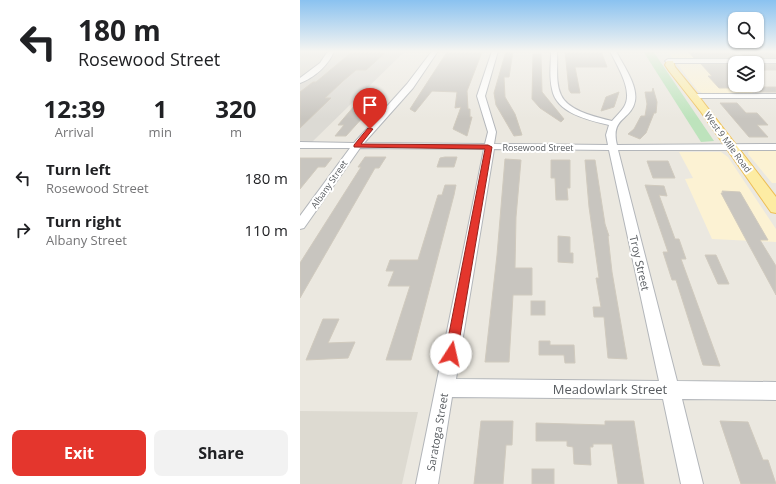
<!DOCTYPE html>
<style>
body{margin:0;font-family:"Open Sans",sans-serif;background:#f2f2f2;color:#202124;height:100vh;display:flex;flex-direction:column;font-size:15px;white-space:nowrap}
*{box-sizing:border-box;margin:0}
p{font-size:13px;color:#757577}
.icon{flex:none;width:22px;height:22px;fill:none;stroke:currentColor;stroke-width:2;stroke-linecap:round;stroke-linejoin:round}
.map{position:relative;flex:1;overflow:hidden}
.drawer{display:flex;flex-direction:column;background:#fff;width:300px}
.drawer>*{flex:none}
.top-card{background:#fff;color:#202124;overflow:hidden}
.fabs{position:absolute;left:428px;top:12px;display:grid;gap:8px}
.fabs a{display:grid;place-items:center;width:36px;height:36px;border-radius:8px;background:#fff;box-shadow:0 1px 3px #0004;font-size:20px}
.pin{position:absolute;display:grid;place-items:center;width:34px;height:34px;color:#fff;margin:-41px -17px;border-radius:50% 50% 50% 0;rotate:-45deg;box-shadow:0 0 4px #0007}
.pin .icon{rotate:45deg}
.me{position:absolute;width:44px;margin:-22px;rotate:10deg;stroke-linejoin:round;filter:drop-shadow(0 0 3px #0008)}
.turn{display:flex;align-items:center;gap:14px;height:84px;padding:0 12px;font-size:18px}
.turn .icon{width:52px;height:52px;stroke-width:2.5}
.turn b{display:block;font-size:28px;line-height:34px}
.eta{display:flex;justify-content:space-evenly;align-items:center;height:68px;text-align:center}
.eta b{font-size:24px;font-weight:700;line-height:28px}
.button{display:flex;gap:8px;margin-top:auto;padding:8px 12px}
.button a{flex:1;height:46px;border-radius:8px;background:#e4362d;color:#fff;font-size:16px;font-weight:700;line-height:46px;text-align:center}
.button a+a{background:#f2f2f2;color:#202124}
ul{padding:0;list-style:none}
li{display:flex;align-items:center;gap:12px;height:52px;padding:0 12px}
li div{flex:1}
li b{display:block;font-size:15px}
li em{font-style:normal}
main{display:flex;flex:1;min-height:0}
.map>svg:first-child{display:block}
</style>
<main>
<section class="drawer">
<div class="top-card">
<div class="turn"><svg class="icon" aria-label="left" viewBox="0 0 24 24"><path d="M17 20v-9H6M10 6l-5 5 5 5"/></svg><div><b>180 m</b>Rosewood Street</div></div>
</div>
<div class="eta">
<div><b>12:39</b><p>Arrival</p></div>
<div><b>1</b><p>min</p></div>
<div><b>320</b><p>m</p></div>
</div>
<ul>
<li><svg class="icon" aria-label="left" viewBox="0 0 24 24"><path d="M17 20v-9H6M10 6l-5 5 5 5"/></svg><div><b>Turn left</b><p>Rosewood Street</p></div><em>180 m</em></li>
<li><svg class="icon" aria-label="right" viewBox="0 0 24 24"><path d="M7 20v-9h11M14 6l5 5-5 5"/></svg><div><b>Turn right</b><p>Albany Street</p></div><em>110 m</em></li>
</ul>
<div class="button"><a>Exit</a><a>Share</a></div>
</section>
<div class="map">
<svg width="476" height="484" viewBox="0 0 476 484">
<rect width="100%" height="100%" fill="#ebe8e0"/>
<g fill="#fcf2d3">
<polygon points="367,51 410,51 435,75 435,85 445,85 453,93 402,93 398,91"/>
<polygon points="449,150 476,150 476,183 472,183 448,154"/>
<polygon points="379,152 421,152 428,157 476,229 476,242 412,239 385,179 393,178"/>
</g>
<polygon fill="#dcdad4" points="0,51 105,51 11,143 0,143"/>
<polygon fill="#dddad1" points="0,411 118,412 102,484 0,484"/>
<polygon fill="#bde3bc" points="343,51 353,51 414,141 401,142"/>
<g fill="#c8c5bf" stroke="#d0cabe">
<polygon points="53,51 84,51 82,53 85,53 66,70 56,70 43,81 25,98 31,98 0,128 0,92 13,82 16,82"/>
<polygon points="206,51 213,51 209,77 204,77 205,97 215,114 222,135 214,136 196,105 194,93"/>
<polygon points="265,51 301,51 307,67 275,67 280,93 271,93 269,90"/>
<polygon points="388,51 402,53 435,53 435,58 394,58"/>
<polygon points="147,52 182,52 167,91 168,109 170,109 170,117 172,117 167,136 153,129 161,107 155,108 157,92 132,91 115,112 110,109"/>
<polygon points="457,52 473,53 476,55 476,58 446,58 440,53 458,53"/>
<polygon points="233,54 241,54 242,92 264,119 261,122 240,108 232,99"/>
<polygon points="401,64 435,64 435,85 440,85 443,88 419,88 408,76 412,76"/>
<rect x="457" y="64" width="19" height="6"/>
<polygon points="449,87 476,87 476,92 455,92"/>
<polygon points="353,88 357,102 356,113 354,113 346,133 340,139 328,134 334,129 341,116 345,116 347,104 345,92 352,92"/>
<polygon points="319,92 314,107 301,111 306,97"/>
<polygon points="420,103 437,103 446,113 457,113 468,125 457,125 468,137 449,137"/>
<polygon points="55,105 74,105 46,136 35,136 44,125 38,125"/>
<polygon points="65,157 86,157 79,168 75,168 0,298 0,263 61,167 58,167"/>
<polygon points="145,157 157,157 154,167 137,167 140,158"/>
<polygon points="0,158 32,158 25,167 18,167 0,189"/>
<polygon points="205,159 221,160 216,217 215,268 232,268 232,295 213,295 209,362 185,362 197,255"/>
<polygon points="251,160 270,160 270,188 267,188 268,200 256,200 255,178 251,178"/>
<polygon points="285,160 295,160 305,224 309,236 308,236 312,272 327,359 308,358 304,317 294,317 293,307 301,307 296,278 299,278 289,207"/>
<polygon points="347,161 368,161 375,178 353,178"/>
<polygon points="145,185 156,185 154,195 111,360 86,360 110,286 88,286 94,271 86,271 90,260 118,260 138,195 142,195"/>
<polygon points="345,185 364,186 367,196 359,195 375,239 379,239 386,259 381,259 420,366 403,365 376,280 372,280 363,252 368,252"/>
<polygon points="422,191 440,192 468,240 460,240 476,266 476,295 444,236 421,193 423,193"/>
<polygon points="258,236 270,237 270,253 273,253 273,263 258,262"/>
<polygon points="405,255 416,255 429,284 418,284"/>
<rect x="231" y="301" width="14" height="14"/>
<polygon points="23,319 39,319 28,343 55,342 48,358 6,360"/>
<polygon points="239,341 250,341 250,345 274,345 275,363 265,363 264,355 239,355"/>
<polygon points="181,421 213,421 212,445 206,445 203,484 174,484"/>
<polygon points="305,421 334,421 344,484 318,484 312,444 293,444 293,447 290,447 291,465 274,464 273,447 267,446 267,441 236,441 236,423 305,425"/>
<polygon points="420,421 448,422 463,460 468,460 476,484 441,484"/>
<rect x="232" y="469" width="22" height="15"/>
</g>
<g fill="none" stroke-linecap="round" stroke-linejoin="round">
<g stroke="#b3b6ba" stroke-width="2">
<g id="minor">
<path d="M28,51H34C29,65 14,78 0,83V78L20,63Z"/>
<path d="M132,51H138L113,88L64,143L185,144L188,132L177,96L192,51H198L185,96L196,132L194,144L308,145L306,135L309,125C288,120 256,113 252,89C249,76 251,64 251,51H257C258,65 255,82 261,95C268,111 296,117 312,121C316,116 321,112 324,107C334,91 317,66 310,51H316C323,65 338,85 335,101C331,121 310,117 317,145L476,144V150H318L377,381L476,382V400L382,399L403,484H381L363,399L152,397L138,484H116L184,149L60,148L4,228L0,229V216L50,148H0V142L54,143L107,84ZM194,149L309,150L359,381L156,379Z"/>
<polygon points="476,59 476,63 368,63 365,61 368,59"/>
<polygon points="391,94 476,94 476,98 394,98 390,96"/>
</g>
</g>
<g stroke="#edbf57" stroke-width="2">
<polygon id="major" points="367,61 373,61 375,67 397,94 476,197 476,213 471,212 401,112 369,71 365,65"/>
</g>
<use href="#minor" fill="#fff" fill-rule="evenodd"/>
<use href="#major" fill="#fdeca3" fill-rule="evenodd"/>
</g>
<linearGradient id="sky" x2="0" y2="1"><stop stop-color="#8ac2f0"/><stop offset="0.43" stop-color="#f6f5f1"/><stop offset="1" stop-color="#f6f5f1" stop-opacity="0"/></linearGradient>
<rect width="476" height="119" fill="url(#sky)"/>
<polygon fill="#e4362d" stroke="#94231d" points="68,128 73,129 61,144 188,145 192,147 157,354 155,358 151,360 147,358 145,354 185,149 54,147 54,145"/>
<g text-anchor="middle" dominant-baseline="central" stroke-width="4" stroke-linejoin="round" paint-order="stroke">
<g font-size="9" fill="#585c60" stroke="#fff">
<text transform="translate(428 142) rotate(54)">West 9 Mile Road</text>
<text x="238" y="147">Rosewood Street</text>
<text transform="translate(29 184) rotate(-55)">Albany Street</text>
</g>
<g font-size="11" fill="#585c60" stroke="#fff">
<text transform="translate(340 263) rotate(77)">Troy Street</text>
<text transform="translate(137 432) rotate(-80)">Saratoga Street</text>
</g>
<g font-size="13" fill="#585c60" stroke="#fff">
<text x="310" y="389">Meadowlark Street</text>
</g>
</g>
</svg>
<div class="fabs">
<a><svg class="icon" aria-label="search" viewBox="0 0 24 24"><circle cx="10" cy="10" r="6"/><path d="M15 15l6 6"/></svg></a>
<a><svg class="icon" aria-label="layers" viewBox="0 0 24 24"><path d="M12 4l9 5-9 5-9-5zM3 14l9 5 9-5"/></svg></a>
</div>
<div class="pin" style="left:70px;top:129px;background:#d93025"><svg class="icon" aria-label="arrive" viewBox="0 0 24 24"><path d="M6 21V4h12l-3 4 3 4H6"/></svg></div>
<svg class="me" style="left:151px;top:354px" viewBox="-20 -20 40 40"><circle r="19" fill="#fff"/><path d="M0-13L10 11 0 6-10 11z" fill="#e4362d"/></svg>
</div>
</main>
